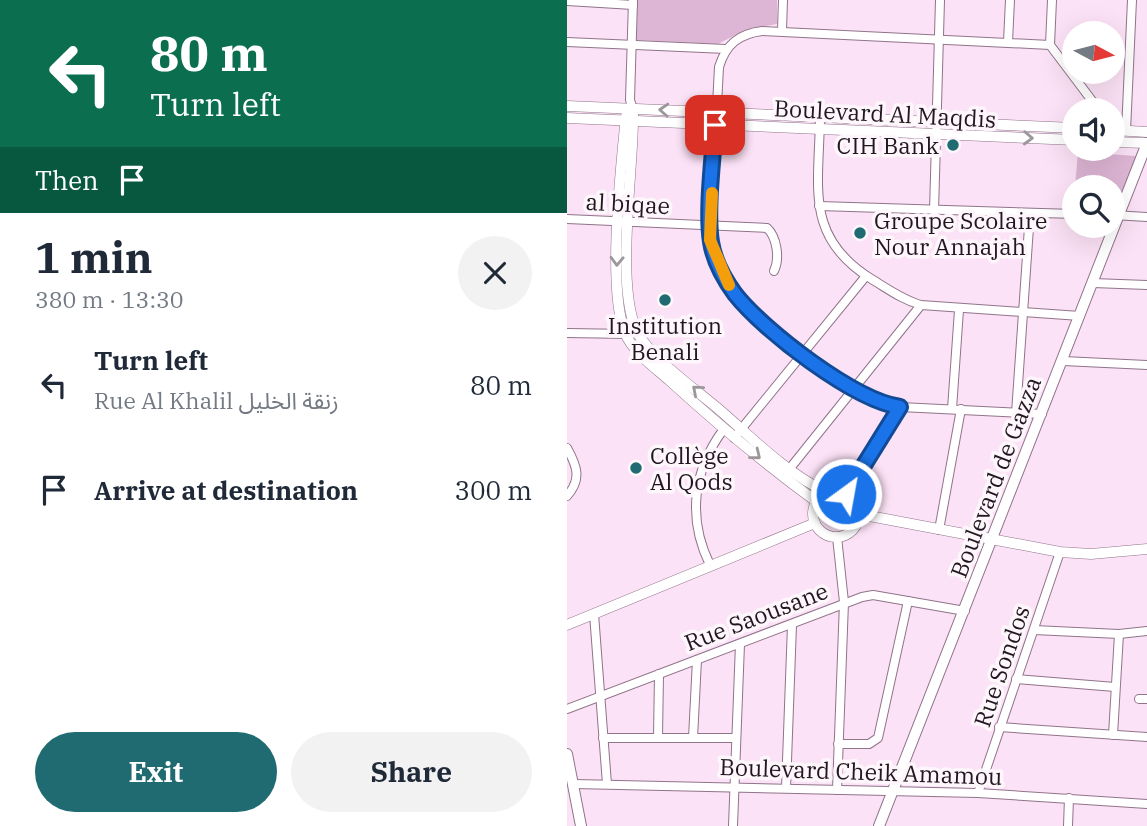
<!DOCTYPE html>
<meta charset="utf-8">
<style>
body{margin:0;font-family:"IBM Plex Serif","Noto Sans Arabic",serif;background:#f2f2f3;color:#1f2937;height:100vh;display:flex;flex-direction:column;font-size:26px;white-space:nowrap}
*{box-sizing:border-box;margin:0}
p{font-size:23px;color:#747a83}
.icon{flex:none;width:38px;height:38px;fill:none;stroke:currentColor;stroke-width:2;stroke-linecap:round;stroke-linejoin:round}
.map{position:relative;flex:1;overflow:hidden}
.drawer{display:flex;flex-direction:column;background:#fff;width:567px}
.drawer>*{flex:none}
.banner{background:#0b6e4f;color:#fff;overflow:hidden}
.needle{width:46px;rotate:97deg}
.controls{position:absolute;left:495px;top:21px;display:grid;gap:14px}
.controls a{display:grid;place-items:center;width:63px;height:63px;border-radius:50%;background:#fff;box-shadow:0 7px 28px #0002;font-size:35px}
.pin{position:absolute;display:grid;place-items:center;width:60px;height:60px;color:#fff;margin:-30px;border-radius:14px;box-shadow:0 4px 10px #0006}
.me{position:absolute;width:77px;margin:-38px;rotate:32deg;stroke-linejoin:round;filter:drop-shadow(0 0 5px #0008)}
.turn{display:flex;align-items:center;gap:24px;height:147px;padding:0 35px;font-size:32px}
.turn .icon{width:91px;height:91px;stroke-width:2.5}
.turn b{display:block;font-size:49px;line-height:60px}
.then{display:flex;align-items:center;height:66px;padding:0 35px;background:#0003;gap:14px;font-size:26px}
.round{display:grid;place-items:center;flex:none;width:74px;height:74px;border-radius:37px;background:#f2f2f3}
.head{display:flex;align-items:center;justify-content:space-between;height:119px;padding:0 35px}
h1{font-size:42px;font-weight:800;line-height:52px}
.cta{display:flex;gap:14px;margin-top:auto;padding:14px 35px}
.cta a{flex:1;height:80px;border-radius:42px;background:#206b72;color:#fff;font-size:28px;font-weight:800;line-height:80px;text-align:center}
.cta a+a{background:#f2f2f3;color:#1f2937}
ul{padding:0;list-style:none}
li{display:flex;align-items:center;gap:21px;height:105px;padding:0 35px}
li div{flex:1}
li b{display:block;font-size:26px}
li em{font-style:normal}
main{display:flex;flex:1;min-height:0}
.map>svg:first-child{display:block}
</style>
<main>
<section class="drawer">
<div class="banner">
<div class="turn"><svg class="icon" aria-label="left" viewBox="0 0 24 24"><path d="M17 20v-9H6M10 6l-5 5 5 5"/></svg><div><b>80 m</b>Turn left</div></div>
<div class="then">Then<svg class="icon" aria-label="arrive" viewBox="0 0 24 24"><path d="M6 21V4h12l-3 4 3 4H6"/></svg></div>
</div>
<div class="head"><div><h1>1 min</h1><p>380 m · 13:30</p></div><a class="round"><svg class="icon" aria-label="close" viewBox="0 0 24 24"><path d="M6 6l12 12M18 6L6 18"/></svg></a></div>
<ul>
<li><svg class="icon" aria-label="left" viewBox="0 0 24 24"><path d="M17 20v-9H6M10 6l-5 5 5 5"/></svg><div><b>Turn left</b><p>Rue Al Khalil زنقة الخليل</p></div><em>80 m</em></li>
<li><svg class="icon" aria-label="arrive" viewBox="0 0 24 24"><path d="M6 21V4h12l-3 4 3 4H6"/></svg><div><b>Arrive at destination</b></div><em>300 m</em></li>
</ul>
<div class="cta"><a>Exit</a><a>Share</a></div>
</section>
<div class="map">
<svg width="580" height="826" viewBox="0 0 580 826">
<rect width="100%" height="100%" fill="#fce2f6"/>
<g fill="#deb6d5">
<polygon points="70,0 210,0 210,24 178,30 151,44 69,40"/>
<polygon points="511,152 569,156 548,209 546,187 508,187"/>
</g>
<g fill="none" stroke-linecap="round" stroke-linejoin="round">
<g stroke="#90748a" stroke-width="10">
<g id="minor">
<polyline points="0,1 66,5"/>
<polyline points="215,30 216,0"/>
<polyline points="0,42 159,49"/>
<polyline points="441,42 443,0"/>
<polyline points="483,45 485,0"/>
<polyline points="66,109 63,100 66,0"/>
<path d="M253,118C252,188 237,238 306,280C321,289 336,300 354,305L513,316"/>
<polyline points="559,131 565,0"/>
<polyline points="252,206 508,214"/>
<polyline points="367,211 373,0"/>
<polyline points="546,215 580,217"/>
<path d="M0,219L200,228C210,237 213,259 207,271"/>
<polyline points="526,283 580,285"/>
<polyline points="0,333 64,334"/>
<polyline points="496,361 580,365"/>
<polyline points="385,409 392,310"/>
<polyline points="449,413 463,213"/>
<path d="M475,414L333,407L310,401L235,354L180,307L158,280L143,240L152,67C159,44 172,34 195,31L483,45L532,110"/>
<polyline points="167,438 299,276"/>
<path d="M0,448C10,466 15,479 0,496"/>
<polyline points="220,472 354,305"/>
<polyline points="279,494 333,407"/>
<polyline points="372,530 394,409"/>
<path d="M143,565C120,518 126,471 156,430"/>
<polyline points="27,614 40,784"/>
<polyline points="467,630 552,634 580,631"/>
<polyline points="449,679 548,687"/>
<polyline points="572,699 580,699"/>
<polyline points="0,709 295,597 306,595 398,611"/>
<polyline points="432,727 580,737"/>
<polyline points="546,735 552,634"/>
<polyline points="91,737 92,674"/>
<polyline points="36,738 169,738"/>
<polyline points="126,738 130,660"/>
<polyline points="271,744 302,744 311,738 341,601"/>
<polyline points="7,784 411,793 580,804"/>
<polyline points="219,788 225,625"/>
<polyline points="270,790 277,602 270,537"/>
<polyline points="411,793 493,552"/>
<polyline points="166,826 173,644"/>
<polyline points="501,826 502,798"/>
</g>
</g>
<g stroke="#90748a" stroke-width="11">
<g id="tertiary">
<polyline points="0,106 508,128"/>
<path d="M66,115C67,168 46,295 73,337C90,363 131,391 155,412C187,440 222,475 261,493"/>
<path d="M59,116C54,168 40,288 58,333C66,352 87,367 102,380C149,423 198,464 250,502"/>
<polyline points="0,118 508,140"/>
<polyline points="546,130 580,132"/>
<polyline points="546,142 580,143"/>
<circle cx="269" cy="514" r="23"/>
<polyline points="292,514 493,552 524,554 580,549"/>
<polyline points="0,625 248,523"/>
</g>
</g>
<g stroke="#90748a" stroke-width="12">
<g id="secondary">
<polyline points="0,754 14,826"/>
<polyline points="312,826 580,143"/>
</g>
</g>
<use href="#minor" stroke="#fff" stroke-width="8"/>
<use href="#tertiary" stroke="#fff" stroke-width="10"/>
<use href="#secondary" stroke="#fff" stroke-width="10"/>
</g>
<defs><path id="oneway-chevron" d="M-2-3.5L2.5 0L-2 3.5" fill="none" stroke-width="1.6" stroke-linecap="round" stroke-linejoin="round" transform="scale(1.75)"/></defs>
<g stroke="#9c979b">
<use href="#oneway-chevron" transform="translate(97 110) rotate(-177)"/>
<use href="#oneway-chevron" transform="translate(461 138) rotate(2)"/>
<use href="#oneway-chevron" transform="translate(50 261) rotate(92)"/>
<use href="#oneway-chevron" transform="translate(130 390) rotate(-139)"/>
<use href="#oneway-chevron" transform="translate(189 455) rotate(39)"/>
</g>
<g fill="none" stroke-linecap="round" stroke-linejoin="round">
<g stroke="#114b97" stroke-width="18">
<path id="route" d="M148,125C146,158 139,210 144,242C147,261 157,279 168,294C197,331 287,400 333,407L279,494"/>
</g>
<use href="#route" stroke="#1a73e8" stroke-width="12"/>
<polyline stroke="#f59e0b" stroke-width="12" points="145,193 143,240 162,285"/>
</g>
<g fill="#206b72" stroke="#fdf6fb" stroke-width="2.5">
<circle cx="386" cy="145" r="7"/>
<circle cx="293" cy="233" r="7"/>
<circle cx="98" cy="300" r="7"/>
<circle cx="69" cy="468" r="7"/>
</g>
<g text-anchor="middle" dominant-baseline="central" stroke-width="7" stroke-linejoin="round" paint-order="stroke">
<g font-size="23" fill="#221720" stroke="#fdf6fb">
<text transform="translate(318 113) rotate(3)">Boulevard Al Maqdis</text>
<text transform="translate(61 203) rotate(3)">al biqae</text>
<text transform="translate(428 477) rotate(-69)">Boulevard de Gazza</text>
<text transform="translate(189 616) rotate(-21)">Rue Saousane</text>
<text transform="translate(434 666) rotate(-71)">Rue Sondos</text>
<text transform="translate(294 771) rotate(2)">Boulevard Cheik Amamou</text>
</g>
<g font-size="23" fill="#221720" stroke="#fdf6fb" text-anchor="start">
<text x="372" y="145" text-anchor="end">CIH Bank</text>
<text x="307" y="220">Groupe Scolaire<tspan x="307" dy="26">Nour Annajah</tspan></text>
<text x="98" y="325" text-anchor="middle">Institution<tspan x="98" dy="26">Benali</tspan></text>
<text x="83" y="455">Collège<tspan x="83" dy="26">Al Qods</tspan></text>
</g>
</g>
</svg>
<div class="controls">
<a><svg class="needle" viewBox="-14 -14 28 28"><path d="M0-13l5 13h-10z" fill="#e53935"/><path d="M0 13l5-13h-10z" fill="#747a83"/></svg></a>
<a><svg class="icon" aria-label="sound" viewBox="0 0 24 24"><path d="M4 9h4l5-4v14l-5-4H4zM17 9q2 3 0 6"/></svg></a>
<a><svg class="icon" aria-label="search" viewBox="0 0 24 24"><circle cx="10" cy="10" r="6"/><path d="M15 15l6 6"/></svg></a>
</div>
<div class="pin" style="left:148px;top:125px;background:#d93025"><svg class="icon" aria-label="arrive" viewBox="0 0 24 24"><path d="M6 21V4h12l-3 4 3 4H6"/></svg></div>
<svg class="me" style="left:279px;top:494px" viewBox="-20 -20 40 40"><circle r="17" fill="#1a73e8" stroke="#fff" stroke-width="3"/><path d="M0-11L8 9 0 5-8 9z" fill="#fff"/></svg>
</div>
</main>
